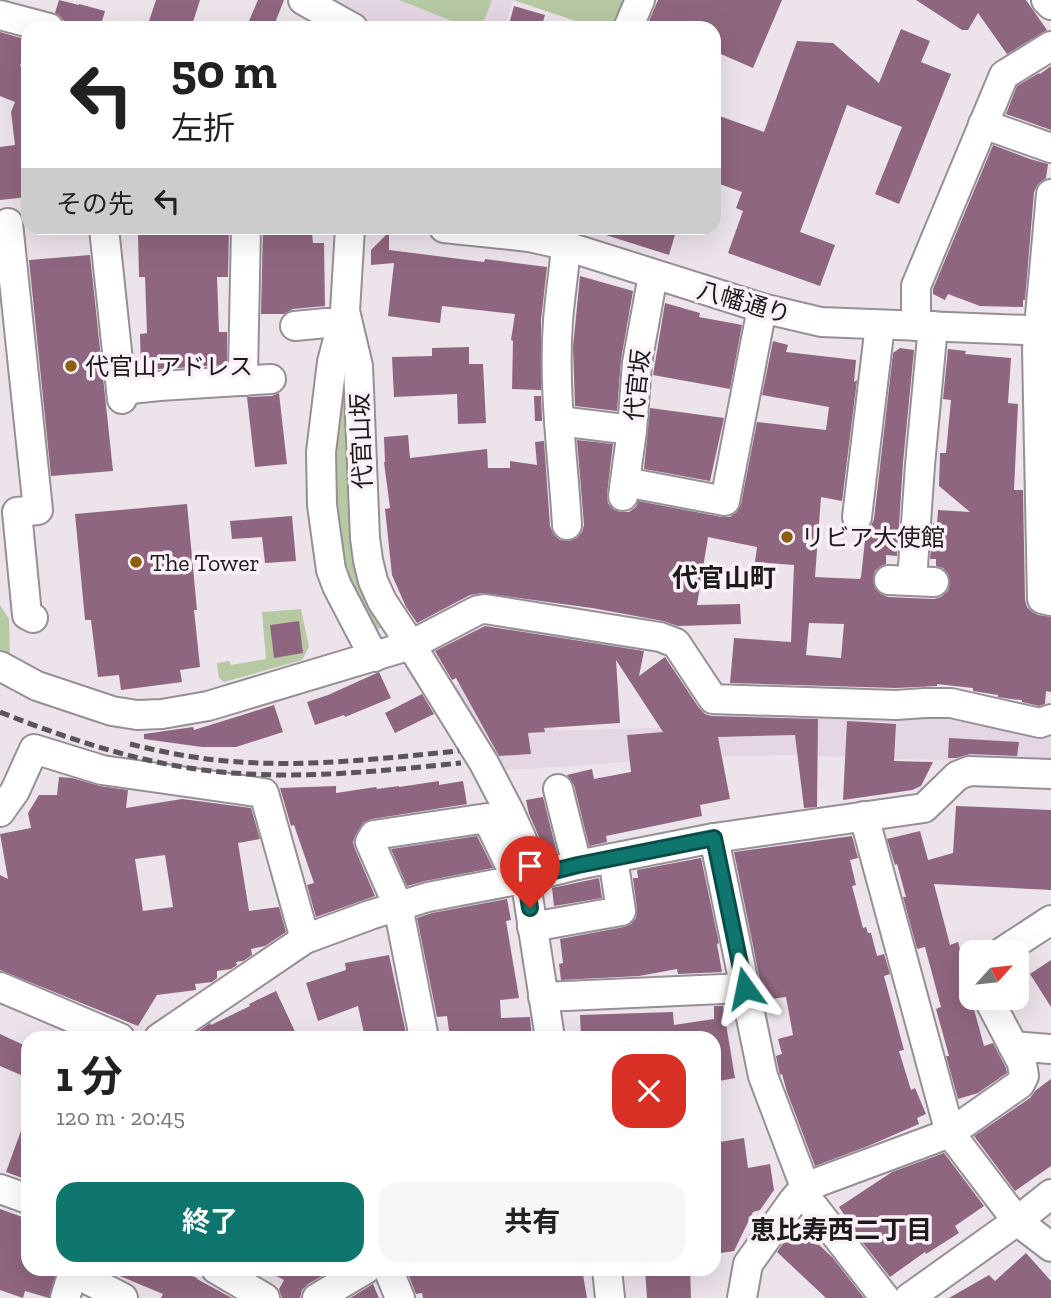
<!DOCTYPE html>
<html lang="ja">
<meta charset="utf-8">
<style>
body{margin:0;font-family:"Zilla Slab","Noto Sans JP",serif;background:#f6f6f6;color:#222;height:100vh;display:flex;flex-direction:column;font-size:26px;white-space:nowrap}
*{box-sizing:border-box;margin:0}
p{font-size:23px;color:#767676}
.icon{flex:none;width:38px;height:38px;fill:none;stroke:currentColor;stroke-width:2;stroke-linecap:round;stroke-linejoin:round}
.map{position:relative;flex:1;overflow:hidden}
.side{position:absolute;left:21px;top:1031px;width:700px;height:245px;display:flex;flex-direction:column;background:#fff;border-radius:21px;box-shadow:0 7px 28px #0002}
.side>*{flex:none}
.top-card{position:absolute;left:21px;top:21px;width:700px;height:214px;border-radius:21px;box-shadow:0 7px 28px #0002;background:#fff;color:#222;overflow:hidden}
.needle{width:46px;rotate:63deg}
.controls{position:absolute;left:959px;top:940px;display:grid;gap:14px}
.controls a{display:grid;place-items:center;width:70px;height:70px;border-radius:14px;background:#fff;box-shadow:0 7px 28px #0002;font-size:35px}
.pin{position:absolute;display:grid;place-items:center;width:60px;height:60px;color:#fff;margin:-72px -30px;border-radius:50% 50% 50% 0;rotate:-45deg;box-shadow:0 0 7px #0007}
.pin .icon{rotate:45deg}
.me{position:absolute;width:77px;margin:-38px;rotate:348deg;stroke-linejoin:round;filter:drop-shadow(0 0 5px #0008)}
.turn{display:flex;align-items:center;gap:24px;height:147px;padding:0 35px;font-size:32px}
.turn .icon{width:91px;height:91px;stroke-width:2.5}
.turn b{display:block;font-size:49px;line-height:60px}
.then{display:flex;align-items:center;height:66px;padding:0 35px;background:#0003;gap:14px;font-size:26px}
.round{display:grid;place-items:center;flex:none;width:74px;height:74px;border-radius:21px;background:#f6f6f6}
.head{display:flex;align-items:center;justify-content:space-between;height:119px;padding:0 35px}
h1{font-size:42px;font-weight:700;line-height:52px}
.cta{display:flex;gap:14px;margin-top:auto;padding:14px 35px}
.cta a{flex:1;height:80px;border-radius:21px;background:#0f766e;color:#fff;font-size:28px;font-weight:700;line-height:80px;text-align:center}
.cta a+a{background:#f6f6f6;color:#222}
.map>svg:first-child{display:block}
</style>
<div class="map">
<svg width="1051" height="1298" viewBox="0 0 1051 1298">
<rect width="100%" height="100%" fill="#ece3eb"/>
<g fill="#e4d6e3">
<polygon points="337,0 513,0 504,28 374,28 334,8"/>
<polygon points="482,675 548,682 553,731 682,727 711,719 711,708 948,712 1051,730 1051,764 789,755 683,757 560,767 497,770 452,686"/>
</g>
<g fill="#b6c9a3">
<polygon points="399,0 492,0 481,28 470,28"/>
<polygon points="513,0 630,0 618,28 597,28"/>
<polygon points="340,362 351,364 387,626 369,632 348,596 330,510"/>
<polygon points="0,605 9,619 10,658 0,651"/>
<polygon points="301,609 309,647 302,660 224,682 219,678 217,663 229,661 231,665 266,659 262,612"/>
</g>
<g fill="#8f667f" fill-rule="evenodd">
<polygon points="59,0 79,5 79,4 105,11 100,28 70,21 69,23 64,21 60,16 55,13"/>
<polygon points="156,0 200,0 191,28 172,28 149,21"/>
<polygon points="258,0 284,0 273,28 246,28"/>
<polygon points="658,0 782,0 753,68 714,51 714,28 646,28"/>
<polygon points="916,0 1026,0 1047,30 1007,54 978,13 968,30 962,30"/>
<polygon points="514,6 545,15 541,28 508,28"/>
<polygon points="901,29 930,41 921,62 951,74 899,204 875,194 902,127 847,105 800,232 835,245 820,286 728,253 743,211 736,208 742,192 714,182 714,114 764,132 797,41 833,43 879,83"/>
<polygon points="0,32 28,40 20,66 28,68 28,197 0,200 0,147 15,145 11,112 15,102 0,96"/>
<polygon points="1051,66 1051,130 1006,114 1017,86 1039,73 1040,74"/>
<polygon points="993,145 1030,159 1048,164 1046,178 1038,184 1034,192 1025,300 1023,300 1023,307 980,306 948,294 945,300 933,294 933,289"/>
<polygon points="214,228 229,228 228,277 217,277 219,332 227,332 227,365 141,370 140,334 147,333 145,277 139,277 138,235 214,231"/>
<polygon points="263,228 268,229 268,233 312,233 313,243 324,243 325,306 293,309 284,314 261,314"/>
<polygon points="594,228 677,228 669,255 593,231"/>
<polygon points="389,232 389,250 484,262 485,259 547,267 541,320 541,390 512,389 513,341 511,340 515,314 442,306 440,323 388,316 394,263 371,265 371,250"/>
<polygon points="90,255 113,471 51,476 29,260"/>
<polygon points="580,276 633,291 621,360 617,411 575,406 573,347"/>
<polygon points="665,303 700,313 699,317 742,325 730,389 653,375"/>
<path d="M773,341L788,345L786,352L856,360L854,382L857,380L842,501L821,497L815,577L860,579L861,577L866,531L871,526L874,519L893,353L900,348L914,350L903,463L897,556L886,555V564L881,566L875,571L873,579L875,588L881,594L888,597L934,599L941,597L948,591L950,583L948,574L943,568L936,566V559H930L933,523L937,524L938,510L970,512L939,486L940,453H946L951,400L943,399L948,349L966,351L965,354L1011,358L1008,403L1018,404L1014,490H1023L1025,600L1027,607L1032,612L1038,615L1051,617V692L1046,691L1045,704L1039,706L1022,702V700L1011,699L998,697V695L973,691V688L937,684V686L896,688L730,683L734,638L791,642L794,565L755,562L757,547L708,537L697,605L740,604L741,624L678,626L663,621L592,608L483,593L470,595L417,623L406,607L392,575L385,509L390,508L384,462H385L384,437L408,435L410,458L487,449L488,468H510V461L537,465L535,442L544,441L550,526L554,535L560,540L569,541L577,538L582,532L584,525L577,440L613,444L607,494L608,503L613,509L620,512H629L636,507L638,501L722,517H730L737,512L741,504L757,422L826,430L829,407L762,395ZM809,623L844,624L841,658L806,655Z"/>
<polygon points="469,347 469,364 483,364 486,423 458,424 457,394 394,397 392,357 432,356 432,348"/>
<polygon points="279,393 287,464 255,467 247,397 272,396"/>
<polygon points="534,396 541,396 542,421 535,421"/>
<polygon points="650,408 724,418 710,481 644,469"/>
<polygon points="187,504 197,610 194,610 200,667 180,670 182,682 121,690 119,675 98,677 91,620 85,620 75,514"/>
<polygon points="292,516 296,561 265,563 262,537 232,539 230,521"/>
<polygon points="299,621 303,653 274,658 270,625"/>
<polygon points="485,626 644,651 639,676 665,657 699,708 705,714 712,716 818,719 817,807 804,808 795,735 718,737 730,799 700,805 702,816 606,836 607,842 589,846 574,785 567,775 592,769 594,779 631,772 627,735 663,732 616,660 620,723 544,728 545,732 528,733 531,754 499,756 456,678 452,680 435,651"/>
<polygon points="379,672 391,698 345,717 344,715 315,725 307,702 328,695"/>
<polygon points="422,694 434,714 395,733 385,713"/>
<polygon points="274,705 283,732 236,747 202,747 144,739 144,734 193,727 194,730"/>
<polygon points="847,721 896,724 894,761 933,762 921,786 912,790 843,800"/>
<polygon points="949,738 1019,742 1017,756 970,754 956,758 948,758"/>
<path d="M59,777L72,778L100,786L128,790L126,808L182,799L251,808L260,839L238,843L249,911L279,907L286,932L265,946L251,949L252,955L243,961L236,962L237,965L231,969L217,971V978L212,982L195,984L196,990L157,995L138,1026L0,970V875L8,879L0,834L31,828L28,813L39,795H57ZM165,855L173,907L143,911L135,859Z"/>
<polygon points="439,781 439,785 463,781 467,804 372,819 364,822 356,834 353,842 355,849 375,896 316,917 307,885 314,883 294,825 291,826 280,788 336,786 336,793 376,787 377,789 399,786 399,787"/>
<polygon points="543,797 557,853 547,855 529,814 526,800"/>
<polygon points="956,806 1051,810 1051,890 934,884 950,945 958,942 971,990 969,991 984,1046 993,1043 1006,1068 1007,1073 978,1093 958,1099 946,1056 949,1056 936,1009 941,1007 925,947 917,949 903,897 906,897 897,864 895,865 887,839 920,831 928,860 953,853"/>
<polygon points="477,836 493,868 425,881 407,886 391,849"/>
<polygon points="852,836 858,858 850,860 856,885 852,886 863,928 866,927 868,933 871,933 877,956 884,954 890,974 884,976 904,1050 899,1051 911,1090 915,1088 926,1114 917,1118 919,1124 868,1146 815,1166 787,1092 782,1074 780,1075 779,1071 776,1056 782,1054 778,1039 793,1035 786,997 764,1000 734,852"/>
<polygon points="701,858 719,943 717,944 722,972 678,974 677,969 639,976 561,980 559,964 563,963 560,939 624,927 631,924 636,918 637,909 633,878 638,878 637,870"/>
<polygon points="599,878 602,898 554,906 552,888"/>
<polygon points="507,899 511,920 506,921 519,998 500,1000 501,1018 530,1017 532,1038 450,1038 447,1016 437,1017 417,918 432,913"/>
<polygon points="389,955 407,1038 365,1038 358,1006 318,1021 306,983 346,970 345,963"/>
<polygon points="1051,960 1051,1007 1030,974"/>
<polygon points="276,991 298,1038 189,1038 210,1023 211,1025 250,1006 249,1004"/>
<polygon points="714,1006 723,1006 735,1078 714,1082 714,1038 581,1038 580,1015 673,1012 674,1025 714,1019"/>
<polygon points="0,1034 28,1047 28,1078 0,1066"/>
<polygon points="1051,1079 1051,1166 1015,1191 974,1136 1030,1098 1036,1090"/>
<polygon points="26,1117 28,1118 28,1180 6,1172"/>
<polygon points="744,1138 748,1168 770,1164 774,1190 760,1210 753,1212 734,1251 714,1254 714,1190 717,1190 714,1174 714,1143"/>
<polygon points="944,1153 984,1206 955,1226 959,1233 926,1254 925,1252 890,1277 863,1243 839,1207 892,1172"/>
<polygon points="0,1209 28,1219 28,1269 57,1269 49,1298 25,1291 23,1298 0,1290"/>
<polygon points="797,1224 833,1258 864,1298 826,1298 777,1252"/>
<polygon points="1026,1253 1051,1281 1051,1298 949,1298 989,1275 995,1281"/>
<polygon points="103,1269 176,1269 197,1278 197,1279 232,1298 161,1298 163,1294"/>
<polygon points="263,1269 334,1269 308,1284 302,1290 300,1298 282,1298 279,1289 284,1280"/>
<polygon points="406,1269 582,1269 587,1298 423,1298 422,1293 416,1294"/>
<polygon points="645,1269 690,1269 691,1298 647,1298"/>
<polygon points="373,1284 379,1298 350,1298"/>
</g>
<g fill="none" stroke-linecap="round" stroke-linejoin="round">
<g stroke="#978f96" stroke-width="32">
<g id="minor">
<polyline points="303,0 353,28"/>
<polyline points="1046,0 1051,5"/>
<polyline points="0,15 49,28"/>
<polyline points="628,28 640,0"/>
<polyline points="983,124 1051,148"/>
<polyline points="1051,194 1037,349 1042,599 1051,601"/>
<polyline points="8,223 38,510 17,512 27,615 33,618"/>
<polyline points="104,228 122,399"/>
<polyline points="350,228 345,311 358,366 365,538 368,560 373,581 382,601 411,645 484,763 510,813 538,875"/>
<polyline points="444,228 529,237 556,243 762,308 821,322 1051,331"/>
<path d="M566,246C564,271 560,296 558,321C553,389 563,457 567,525"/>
<polyline points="344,316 332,362 321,452 322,505 331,570 337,586 374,657"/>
<polyline points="295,326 326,323 342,323"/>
<polyline points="916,326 916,286 1004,75 1051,46"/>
<polyline points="245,381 243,373 246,228"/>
<polyline points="121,390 159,386 271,379"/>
<polyline points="559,421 632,430"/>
<polyline points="625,482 725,501 762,308"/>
<polyline points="623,496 632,430 637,363 653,275"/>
<polyline points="857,517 880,325"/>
<polyline points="889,580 934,582"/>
<polyline points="912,581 920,465 933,326"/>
<polyline points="0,666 37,686 112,711 137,715 162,714 208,706 411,645 478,610 485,609 660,637 676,643 713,699 896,705 925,703 951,703 1040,723 1051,719"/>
<polyline points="558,789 577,865"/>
<polyline points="0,812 15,791 34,749 102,770 264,793 305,939"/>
<polyline points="864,816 950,1133 1017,1221 1051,1247"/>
<polyline points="714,838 763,1076 805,1187 810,1202 885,1298"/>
<polyline points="538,875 527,890 550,1038"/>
<polyline points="532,927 621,911 613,858"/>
<polyline points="1002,952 1051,920"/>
<polyline points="0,987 120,1038"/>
<polyline points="543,997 745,988"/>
<polyline points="159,1038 305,939 370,915 428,897 517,880 577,865 714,838 924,808 957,776 969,771 1051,774"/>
<polyline points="424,1038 398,906 370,842 374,835 487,818 517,880"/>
<polyline points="1013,1046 1051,1049"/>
<polyline points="0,1189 28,1199"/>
<polyline points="216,1269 265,1298"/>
<polyline points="388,1269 400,1298"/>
<polyline points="607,1269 610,1298"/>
<polyline points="73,1272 123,1298"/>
<polyline points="65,1298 74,1269"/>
<polyline points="317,1298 366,1269"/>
<polyline points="742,1298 748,1264 793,1201 805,1187 950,1133 1020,1084 1024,1076 1022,1063 988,998"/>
<polyline points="909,1298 1017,1221 1051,1194"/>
</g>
</g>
<use href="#minor" stroke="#fff" stroke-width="28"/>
<g stroke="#5a5559" stroke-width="5" stroke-dasharray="10 5" stroke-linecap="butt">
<path d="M0,712C60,736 125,758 189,768C279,782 372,772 461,763"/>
<path d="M130,744C166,753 203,760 240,762C313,767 386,758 459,751"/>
</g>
</g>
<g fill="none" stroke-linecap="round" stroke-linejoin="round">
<g stroke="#0a4d48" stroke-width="18">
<polyline id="route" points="530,908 527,890 538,875 578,865 714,838 745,988"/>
</g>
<use href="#route" stroke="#0f766e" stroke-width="12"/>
</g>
<g fill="#8f5d0c" stroke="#f9f0f8" stroke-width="2.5">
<circle cx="71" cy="366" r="7"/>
<circle cx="787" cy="537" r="7"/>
<circle cx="136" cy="562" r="7"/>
</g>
<g text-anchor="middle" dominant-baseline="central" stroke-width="7" stroke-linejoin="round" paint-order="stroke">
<g font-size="24" fill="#1d1a1c" stroke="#f9f0f8">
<text transform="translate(744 302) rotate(16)">八幡通り</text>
<text transform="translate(637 385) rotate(-84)">代官坂</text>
<text transform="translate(361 441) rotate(-92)">代官山坂</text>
</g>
<g font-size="24" fill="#1d1a1c" stroke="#f9f0f8" text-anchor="start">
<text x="85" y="366">代官山アドレス</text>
<text x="801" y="537">リビア大使館</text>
<text x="150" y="562">The Tower</text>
</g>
<g font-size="26" font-weight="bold" fill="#1d1a1c" stroke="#f9f0f8">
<text x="724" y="578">代官山町</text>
<text x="841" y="1230">恵比寿西二丁目</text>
</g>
</g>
</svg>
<div class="controls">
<a><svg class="needle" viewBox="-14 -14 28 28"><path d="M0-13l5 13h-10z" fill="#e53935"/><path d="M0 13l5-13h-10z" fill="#767676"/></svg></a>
</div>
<div class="pin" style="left:530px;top:908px;background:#d93025"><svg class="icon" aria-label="arrive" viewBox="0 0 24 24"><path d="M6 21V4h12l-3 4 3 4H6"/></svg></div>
<svg class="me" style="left:745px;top:988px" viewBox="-20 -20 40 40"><path d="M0-17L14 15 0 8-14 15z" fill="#0f766e" stroke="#fff" stroke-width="4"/></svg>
<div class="top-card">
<div class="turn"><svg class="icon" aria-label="left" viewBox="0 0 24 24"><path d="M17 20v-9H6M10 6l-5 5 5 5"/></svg><div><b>50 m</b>左折</div></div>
<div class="then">その先<svg class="icon" aria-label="left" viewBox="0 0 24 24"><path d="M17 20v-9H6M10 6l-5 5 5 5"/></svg></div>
</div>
<section class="side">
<div class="head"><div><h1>1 分</h1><p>120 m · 20:45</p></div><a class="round" style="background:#d93025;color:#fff"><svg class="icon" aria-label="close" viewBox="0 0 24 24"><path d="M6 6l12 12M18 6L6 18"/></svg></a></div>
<div class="cta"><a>終了</a><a>共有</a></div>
</section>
</div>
